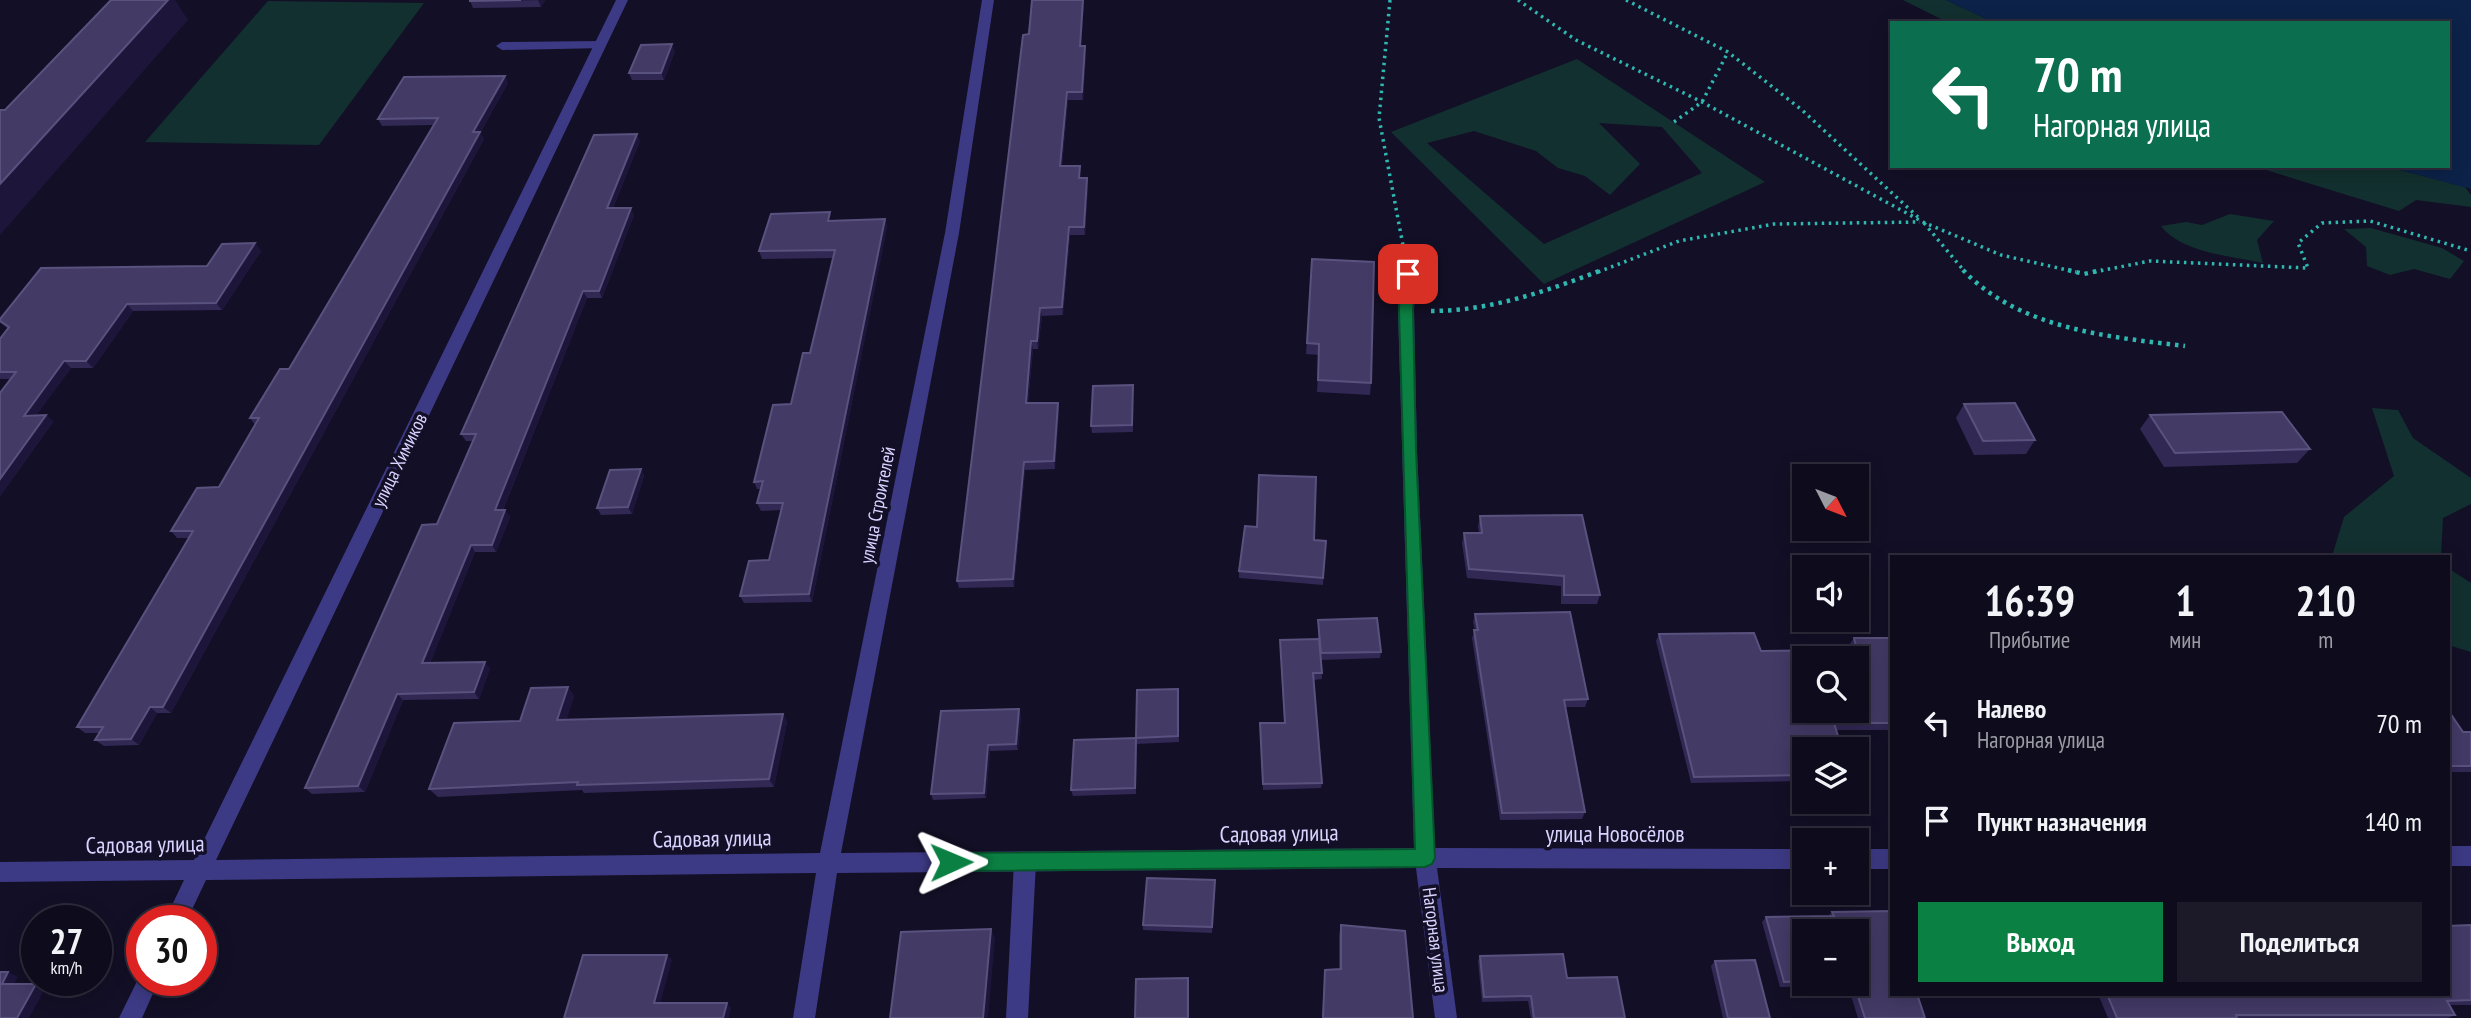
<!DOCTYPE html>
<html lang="ru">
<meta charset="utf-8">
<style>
body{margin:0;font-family:"PT Sans Narrow",sans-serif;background:#1c1929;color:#f1f3f6;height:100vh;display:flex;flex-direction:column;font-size:26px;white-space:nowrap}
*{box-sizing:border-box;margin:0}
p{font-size:23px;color:#9b9ba3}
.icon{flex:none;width:38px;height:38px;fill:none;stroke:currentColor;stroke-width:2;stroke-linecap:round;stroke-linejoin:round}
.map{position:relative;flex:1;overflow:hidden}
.panel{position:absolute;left:1890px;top:555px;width:560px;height:441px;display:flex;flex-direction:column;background:#0e0b1c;border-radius:0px;box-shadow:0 4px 18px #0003,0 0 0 2px #2e2b3b}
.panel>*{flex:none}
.banner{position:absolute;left:1890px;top:21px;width:560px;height:147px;border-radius:0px;box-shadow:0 4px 18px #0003,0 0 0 2px #2e2b3b;background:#0b6e4f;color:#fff;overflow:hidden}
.needle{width:46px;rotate:132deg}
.buttons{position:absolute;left:1792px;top:464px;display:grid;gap:14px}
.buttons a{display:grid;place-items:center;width:77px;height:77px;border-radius:0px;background:#0e0b1c;box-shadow:0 4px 18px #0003,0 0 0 2px #2e2b3b;font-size:35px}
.speed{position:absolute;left:21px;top:905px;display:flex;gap:14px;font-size:35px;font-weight:700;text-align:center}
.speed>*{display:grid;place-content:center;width:91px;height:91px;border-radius:50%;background:#0e0b1c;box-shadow:0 4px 18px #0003,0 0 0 2px #2e2b3b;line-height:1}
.speed small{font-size:18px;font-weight:400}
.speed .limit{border:10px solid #d22;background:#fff;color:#111}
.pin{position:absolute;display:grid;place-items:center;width:60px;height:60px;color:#fff;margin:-30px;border-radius:14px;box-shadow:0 4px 10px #0006}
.me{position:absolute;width:77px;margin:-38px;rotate:89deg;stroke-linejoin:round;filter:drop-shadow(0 0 5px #0008)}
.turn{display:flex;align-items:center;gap:24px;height:147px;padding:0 28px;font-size:32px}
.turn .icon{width:91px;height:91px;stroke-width:2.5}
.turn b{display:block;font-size:49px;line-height:60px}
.eta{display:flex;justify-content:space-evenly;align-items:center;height:119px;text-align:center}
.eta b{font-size:42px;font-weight:700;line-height:49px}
.cta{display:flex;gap:14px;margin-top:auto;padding:14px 28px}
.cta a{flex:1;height:80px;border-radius:0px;background:#0b8043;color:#fff;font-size:28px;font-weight:700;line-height:80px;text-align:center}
.cta a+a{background:#1c1929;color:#f1f3f6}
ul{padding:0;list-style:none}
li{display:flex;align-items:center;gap:21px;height:98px;padding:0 28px}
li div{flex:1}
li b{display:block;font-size:26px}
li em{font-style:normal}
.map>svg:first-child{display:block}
</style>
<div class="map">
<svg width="2471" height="1018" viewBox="0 0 2471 1018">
<rect width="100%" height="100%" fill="#130f26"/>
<g fill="#12302f" fill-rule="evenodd">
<polygon points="1903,0 1946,0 1995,23 1949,23"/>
<polygon points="268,1 424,3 319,145 145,142"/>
<path d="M1577,59L1765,182L1544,284L1391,132ZM1599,123L1662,127L1702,173L1544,244L1427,143L1474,131L1536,151L1558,168L1585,176L1610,195L1640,164Z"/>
<polygon points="2253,166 2385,166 2465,187 2471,195 2471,207 2416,200 2399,211"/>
<path d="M2230,214L2274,221L2257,240L2263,263C2231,256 2182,253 2161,226L2186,222L2202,225Z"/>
<polygon points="2371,228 2442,248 2464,261 2450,279 2414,269 2390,275 2367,266 2366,247 2344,229"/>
<polygon points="2372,408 2398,410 2413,438 2471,478 2471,504 2443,518 2441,556 2332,556 2344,517 2394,476"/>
<polygon points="2448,568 2471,583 2471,652 2448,645"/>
</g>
<polygon fill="#0c2248" points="1946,0 2471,0 2471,189 2385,166 2448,166 2448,23 1995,23"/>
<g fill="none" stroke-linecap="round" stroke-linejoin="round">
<g stroke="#2fb8b0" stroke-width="3.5" stroke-dasharray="2.5 4.5" stroke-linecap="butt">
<polyline points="1390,0 1379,118 1405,256"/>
<polyline points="1518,0 1576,40 1702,102 1923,222 2001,255 2076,272"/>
<polyline points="1626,0 1728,52 1802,110 1918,217"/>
<polyline points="1674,122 1702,102 1728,52"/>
<polyline points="1924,223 1965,272"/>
<polyline points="1598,272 1679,241 1774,224 1920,222"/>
<polyline points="2094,272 2150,261 2308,268 2298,243 2322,223 2370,221 2471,251"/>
</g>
<g stroke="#2fb8b0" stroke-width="4.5" stroke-dasharray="3.5 5" stroke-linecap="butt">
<path d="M1963,270C2019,329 2109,337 2185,346"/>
<polyline points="2068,270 2084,274 2102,270"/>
<path d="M1431,311C1490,311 1547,291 1602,270"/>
</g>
<g fill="#3d3a85" fill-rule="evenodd">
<polygon points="600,41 606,45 604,48 502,50 496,46 502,42"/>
<polygon points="1025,852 1032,855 1036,862 1028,1018 1006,1018 1014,862 1018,855"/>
</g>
<g fill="#3d3a85" fill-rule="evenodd">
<polygon points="616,0 628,0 216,860 820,853 945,233 982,0 994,0 959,233 841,853 1414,848 1398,310 1400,274 1408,269 1416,274 1414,310 1417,451 1435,848 1804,849 1804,869 1437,868 1457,1018 1435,1018 1416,868 837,873 815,1018 793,1018 816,873 206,880 187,920 165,920 184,880 0,882 0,862 194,860"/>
<rect x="2448" y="846" width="23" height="20"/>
<rect x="1857" y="849" width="35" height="20"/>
<polygon points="142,971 142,980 159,980 142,1018 119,1018"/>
</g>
</g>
<g fill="#312854" fill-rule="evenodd">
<polygon points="545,0 541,7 473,8 470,1"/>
<polygon points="1032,0 1084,0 1081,46 1085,46 1086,54 1083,100 1068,100 1062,166 1080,166 1080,178 1087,178 1088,186 1085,235 1070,235 1063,315 1042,316 1038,349 1033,349 1028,403 1059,410 1055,469 1025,470 1014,587 959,588 957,581"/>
<polygon points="675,51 664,80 632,80 629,73"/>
<polygon points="505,76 508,83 480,133 484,139 171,713 157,713 139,745 104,746 95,740 99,733 85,733 77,727 189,538 177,538 171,531 219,487 255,425 250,418 289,369 433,125 382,126 378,119"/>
<polygon points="640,141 613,208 634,215 602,298 587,298 503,510 505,510 510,517 496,552 475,552 430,663 490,668 479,699 403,700 365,792 312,794 305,788 437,524 473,441 466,441 461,434"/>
<polygon points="885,219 887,227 812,602 744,603 740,596 769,560 781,510 761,511 757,503 761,489 757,489 754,482 791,404 810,353 833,258 762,259 759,251 832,220"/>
<polygon points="255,243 261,251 222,310 133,311 93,368 71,368 36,415 46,415 53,422 0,496 0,393 10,379 0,379 0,339 8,329 0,322 207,266"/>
<polygon points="1312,259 1371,383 1370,395 1317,392 1319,355 1306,354"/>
<polygon points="1133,385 1133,432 1092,433 1091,426"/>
<polygon points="1964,404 2035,440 2026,454 1974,455 1956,418"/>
<polygon points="2150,415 2310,449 2297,463 2164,467 2140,429"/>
<polygon points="641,469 644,476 632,514 601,515 597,508"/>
<polygon points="1480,516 1600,595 1597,604 1561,604 1561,586 1467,578 1462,543 1464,533 1479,533 1478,526"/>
<polygon points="1257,527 1314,540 1326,541 1323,585 1239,578 1239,571"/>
<polygon points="1475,614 1588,699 1585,707 1565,707 1585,812 1582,819 1500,820 1472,638 1475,630 1473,622"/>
<polygon points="1318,620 1381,652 1380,658 1321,660 1322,679 1314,680 1322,783 1321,788 1263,790 1260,730 1284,723 1280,640 1318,639"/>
<polygon points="1659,634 1761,651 1851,650 1849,645 1854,638 1892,638 1892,730 1836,730 1804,749 1804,781 1691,783 1656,641"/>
<polygon points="568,687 574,696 566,720 783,714 787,722 774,787 584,793 582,790 438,797 429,789 520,721"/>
<polygon points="1178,689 1179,742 1137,744 1136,794 1073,796 1071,790 1136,738"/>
<polygon points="2448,710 2463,732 2471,732 2471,772 2448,772"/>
<polygon points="1021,715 1018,750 990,751 986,798 933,800 931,794"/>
<polygon points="1215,880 1212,933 1143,930 1143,925"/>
<path d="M1832,912L1892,994L1925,1018H1858L1848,986L1780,987L1762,922L1766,917L1828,916ZM1804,931L1857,984H1804Z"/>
<polygon points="1341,925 1413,1018 1322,1018 1325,970 1339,969 1339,935"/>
<polygon points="2471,925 2471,1005 2450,1005 2455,1015 2448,1018 2108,1018 2098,994 2448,994"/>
<polygon points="1480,956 1567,978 1625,1018 1531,1018 1528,1001 1482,1002 1478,961"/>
<polygon points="1715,961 1770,1018 1723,1018 1711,966"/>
</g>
<g fill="#1d163a">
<polygon points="168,0 175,0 188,20 0,235 0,184"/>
<polygon points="538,0 545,0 541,7"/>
<polygon points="1083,0 1084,0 1081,54 1080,46"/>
<polygon points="672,44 675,51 664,80 661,73"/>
<polygon points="1085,46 1086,54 1083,100 1082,92"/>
<polygon points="505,76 508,83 480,133 484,139 171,713 163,707 473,132"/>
<polygon points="1067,92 1068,100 1061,174 1060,166"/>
<polygon points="637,134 640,141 610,215 607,208"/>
<polygon points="1087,178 1088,186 1085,235 1084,227"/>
<polygon points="631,208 634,215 602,298 599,291"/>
<polygon points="885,219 887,227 812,602 809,594"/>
<polygon points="1069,227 1070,235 1063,315 1062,307"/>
<polygon points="255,243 261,251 222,310 216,303"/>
<polygon points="583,291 587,298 500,517 495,510"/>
<polygon points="127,304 133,311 93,368 86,361"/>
<polygon points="1040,308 1042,316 1038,349 1037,341"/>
<polygon points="1031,341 1033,349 1027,411 1026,403"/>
<polygon points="64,361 71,368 31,423 24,416"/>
<polygon points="1058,403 1059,410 1055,469 1054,461"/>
<polygon points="46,415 53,422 0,496 0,479"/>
<polygon points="1024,462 1025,470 1014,587 1013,579"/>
<polygon points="641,469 644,476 632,514 628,507"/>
<polygon points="505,510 510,517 496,552 492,545"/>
<polygon points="471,545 475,552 428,669 422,663"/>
<polygon points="485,662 490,668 479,699 474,692"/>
<polygon points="568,687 574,696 564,729 557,720"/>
<polygon points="397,694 403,700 365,792 358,786"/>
<polygon points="150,707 157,713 139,745 131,739"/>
<polygon points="1019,709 1021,715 1018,750 1016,744"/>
<polygon points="783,714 787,722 774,787 769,779"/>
<polygon points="988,745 990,751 986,798 984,793"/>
<polygon points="991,929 995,939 988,1018 983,1018"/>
<polygon points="667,955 672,960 659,1008 654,1003"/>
<polygon points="8,972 18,977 11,989 2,984"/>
<polygon points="36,984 45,989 29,1018 17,1018"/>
<polygon points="727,1003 731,1008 729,1018 723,1018"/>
</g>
<g fill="#433a66" stroke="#5a527e" stroke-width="2" fill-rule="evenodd">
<polygon points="111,0 168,0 0,184 0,110 5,110"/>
<polygon points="470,0 521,0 470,1"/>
<polygon points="1032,0 1083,0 1080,46 1085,46 1082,92 1067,92 1060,166 1080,166 1079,178 1087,178 1084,227 1069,227 1062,307 1040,308 1037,341 1031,341 1026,403 1058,403 1054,461 1024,462 1013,579 957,581 1023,35 1029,34"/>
<polygon points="672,44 661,73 629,73 641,45"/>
<polygon points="505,76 473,132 480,132 163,707 150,707 131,739 95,740 103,727 77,727 193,531 171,531 197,488 219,487 259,418 250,418 280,369 289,369 438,118 378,119 404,77"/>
<polygon points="637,134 607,208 631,208 599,291 583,291 495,510 505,510 492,545 471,545 422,663 485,662 474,692 397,694 358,786 305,788 422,525 437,524 476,434 461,434 594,135"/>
<polygon points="830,212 828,221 885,219 809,594 740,596 749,561 769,560 783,503 757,503 763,481 754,482 773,405 791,404 803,353 810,353 835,250 759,251 771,214"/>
<polygon points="255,243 216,303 127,304 86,361 64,361 24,416 46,415 0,479 0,393 16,372 0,372 0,339 9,327 0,321 0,319 41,268 207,266 222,244"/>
<polygon points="1312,259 1374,262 1371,383 1318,380 1319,344 1307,343"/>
<polygon points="1133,385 1132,425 1091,426 1093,386"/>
<polygon points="2015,403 2035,440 1983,441 1964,404"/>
<polygon points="2282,412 2310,449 2175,453 2150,415"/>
<polygon points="641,469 628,507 597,508 610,470"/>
<polygon points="1259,475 1316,477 1314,540 1326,541 1323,578 1239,571 1245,526 1257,527"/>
<polygon points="1582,515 1600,595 1564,595 1564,576 1469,569 1464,533 1482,533 1480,516"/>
<polygon points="1570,612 1588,699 1564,700 1585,812 1502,813 1474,630 1478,630 1475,614"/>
<polygon points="1377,618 1381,652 1321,653 1318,620"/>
<path d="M1754,633L1761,651L1857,650L1854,638H1892V723H1834L1842,749H1804V775L1694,777L1659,634ZM1804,658H1857V710H1804Z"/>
<polygon points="1319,639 1322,673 1313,673 1322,783 1263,784 1260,723 1285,723 1280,640"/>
<polygon points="568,687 557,720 783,714 769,779 577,785 578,782 429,789 454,723 520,721 531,688"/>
<polygon points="1178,689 1178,736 1136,738 1137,690"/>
<polygon points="1019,709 1016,744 988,745 984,793 931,794 941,711"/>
<polygon points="2448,710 2463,732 2471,732 2471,766 2448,766"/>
<polygon points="1136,738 1135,788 1071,790 1074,740"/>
<polygon points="1147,878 1215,880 1212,927 1143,925"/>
<polygon points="1892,911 1892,994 1917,994 1925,1018 1865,1018 1854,984 1857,984 1857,931 1804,931 1804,981 1784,982 1766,917 1834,916 1832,912"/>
<polygon points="1341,925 1405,931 1413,1018 1323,1018 1325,970 1341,969"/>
<polygon points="2471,925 2471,1000 2447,1001 2455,1015 2236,1015 2237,1018 2117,1018 2107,994 2448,994 2448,926"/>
<polygon points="991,929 983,1018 890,1018 901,932"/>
<polygon points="1563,954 1567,978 1617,977 1625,1018 1534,1018 1531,996 1484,997 1480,956"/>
<polygon points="583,955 667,955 654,1003 727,1003 723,1018 564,1018"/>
<polygon points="1755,960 1770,1018 1728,1018 1715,961"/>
<polygon points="0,972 8,972 2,984 36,984 17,1018 0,1018"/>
<polygon points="1188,978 1188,1018 1135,1018 1136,979"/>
</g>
<polygon fill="#0b8043" stroke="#07532c" stroke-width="2" points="1408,269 1415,274 1413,310 1416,451 1435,858 1432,864 1425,867 951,871 944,869 941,862 944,856 951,853 1415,849 1399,310 1401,274"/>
<g text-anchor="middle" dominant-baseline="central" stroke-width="7" stroke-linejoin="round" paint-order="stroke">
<g font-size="19" fill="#d9d4ff" stroke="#130f26">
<text transform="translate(399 460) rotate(-64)">улица Химиков</text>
<text transform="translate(877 505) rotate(-79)">улица Строителей</text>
<text transform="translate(1436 940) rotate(83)">Нагорная улица</text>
</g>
<g font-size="23" fill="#d9d4ff" stroke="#130f26">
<text transform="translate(1279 833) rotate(-1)">Садовая улица</text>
<text x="1615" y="833">улица Новосёлов</text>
<text transform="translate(712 838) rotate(-1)">Садовая улица</text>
<text transform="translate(145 844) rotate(-1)">Садовая улица</text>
</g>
</g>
</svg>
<div class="buttons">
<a><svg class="needle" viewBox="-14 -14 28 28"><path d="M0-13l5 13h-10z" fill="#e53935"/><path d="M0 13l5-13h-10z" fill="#9b9ba3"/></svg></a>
<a><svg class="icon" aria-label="sound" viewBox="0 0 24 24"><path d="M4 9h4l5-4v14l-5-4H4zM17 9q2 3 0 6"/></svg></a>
<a><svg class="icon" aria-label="search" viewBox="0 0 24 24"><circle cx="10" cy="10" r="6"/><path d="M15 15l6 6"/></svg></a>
<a><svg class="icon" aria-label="layers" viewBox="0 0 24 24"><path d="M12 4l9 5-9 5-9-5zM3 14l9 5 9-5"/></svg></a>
<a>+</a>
<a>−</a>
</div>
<div class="speed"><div>27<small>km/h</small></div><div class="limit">30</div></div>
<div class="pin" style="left:1408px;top:274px;background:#d93025"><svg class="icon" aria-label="arrive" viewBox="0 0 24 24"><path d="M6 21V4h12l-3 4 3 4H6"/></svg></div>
<svg class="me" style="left:951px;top:862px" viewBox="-20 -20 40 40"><path d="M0-17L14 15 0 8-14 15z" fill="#0b8043" stroke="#fff" stroke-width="4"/></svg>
<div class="banner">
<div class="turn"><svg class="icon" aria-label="left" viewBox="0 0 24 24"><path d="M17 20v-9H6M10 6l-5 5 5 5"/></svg><div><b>70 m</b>Нагорная улица</div></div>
</div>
<section class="panel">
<div class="eta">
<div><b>16:39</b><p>Прибытие</p></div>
<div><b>1</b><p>мин</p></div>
<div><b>210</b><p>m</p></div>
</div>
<ul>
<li><svg class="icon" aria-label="left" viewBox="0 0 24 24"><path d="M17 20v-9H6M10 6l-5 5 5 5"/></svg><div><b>Налево</b><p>Нагорная улица</p></div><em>70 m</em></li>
<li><svg class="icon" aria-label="arrive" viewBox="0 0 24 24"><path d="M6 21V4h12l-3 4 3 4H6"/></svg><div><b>Пункт назначения</b></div><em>140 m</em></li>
</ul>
<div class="cta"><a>Выход</a><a>Поделиться</a></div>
</section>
</div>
